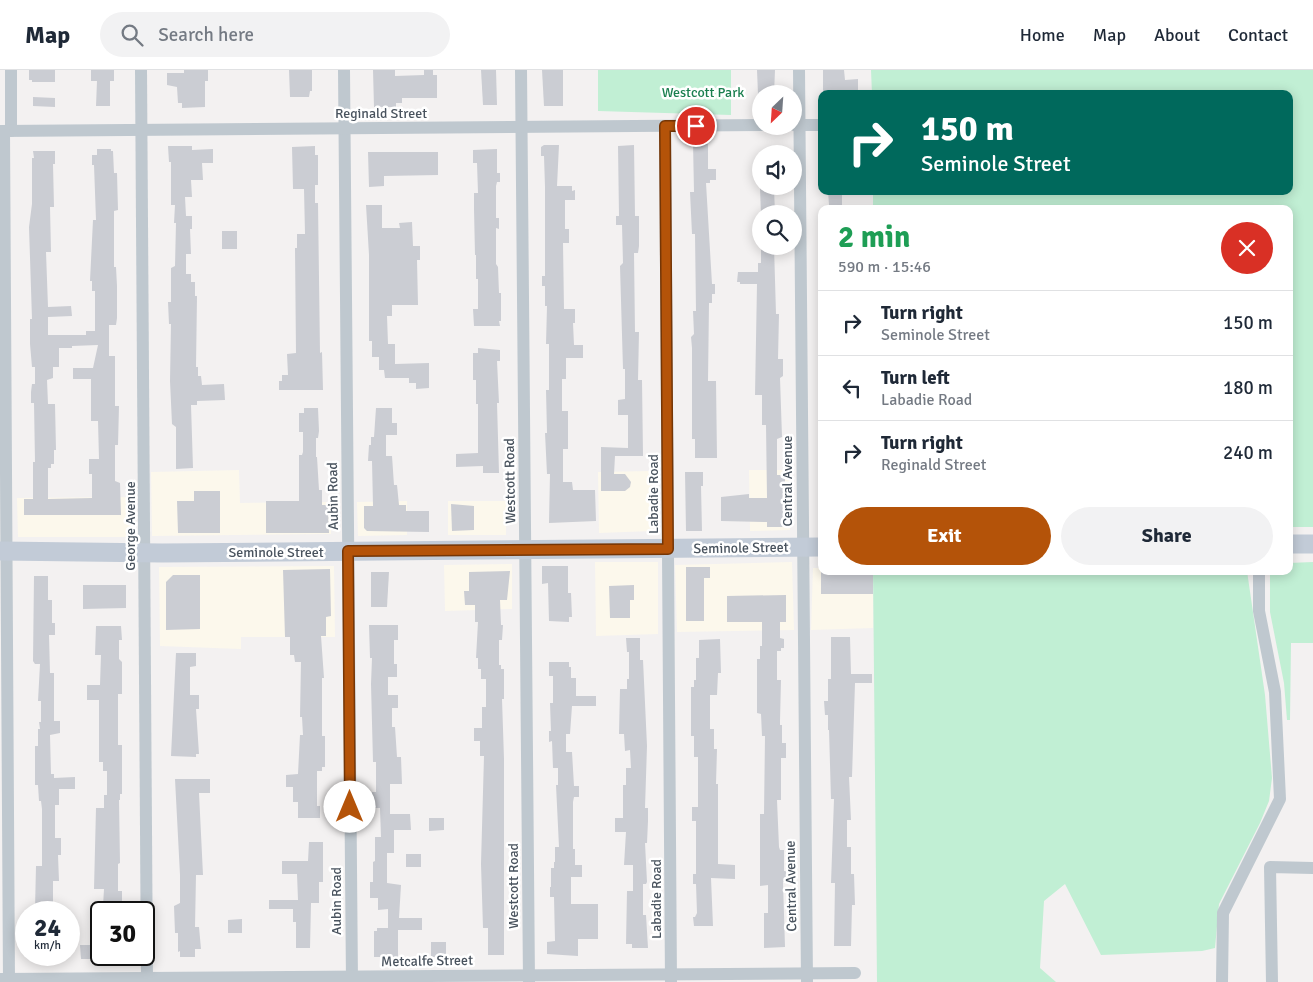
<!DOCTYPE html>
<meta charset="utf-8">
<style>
body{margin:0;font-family:Signika,sans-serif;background:#f2f2f3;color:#1f2937;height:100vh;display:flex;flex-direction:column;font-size:19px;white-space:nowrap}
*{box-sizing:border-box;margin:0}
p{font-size:16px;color:#747a83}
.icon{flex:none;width:28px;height:28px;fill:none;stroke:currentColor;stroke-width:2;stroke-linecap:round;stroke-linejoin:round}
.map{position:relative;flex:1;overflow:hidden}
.side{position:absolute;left:818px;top:135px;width:475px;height:370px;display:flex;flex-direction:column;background:#fff;border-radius:10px;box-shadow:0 2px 12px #0003}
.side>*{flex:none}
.guide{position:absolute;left:818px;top:20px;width:475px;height:105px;border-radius:10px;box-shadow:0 2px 12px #0003;background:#00695c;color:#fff;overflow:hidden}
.needle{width:32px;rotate:205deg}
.buttons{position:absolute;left:752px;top:15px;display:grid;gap:10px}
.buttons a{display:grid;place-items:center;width:50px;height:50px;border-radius:50%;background:#fff;box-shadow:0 2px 12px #0003;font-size:25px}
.speed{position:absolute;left:15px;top:831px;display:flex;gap:10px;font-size:25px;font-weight:700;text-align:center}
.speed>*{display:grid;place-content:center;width:65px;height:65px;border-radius:50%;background:#fff;box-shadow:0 2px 12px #0003;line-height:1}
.speed small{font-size:12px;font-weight:400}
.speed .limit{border:2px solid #111;border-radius:8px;background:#fff;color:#111}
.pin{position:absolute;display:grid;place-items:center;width:42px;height:42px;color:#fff;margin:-21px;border:2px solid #fff;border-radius:50%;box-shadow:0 1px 5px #0007}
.me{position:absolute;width:55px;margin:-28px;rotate:0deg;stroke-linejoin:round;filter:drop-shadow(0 0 4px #0008)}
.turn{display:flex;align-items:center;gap:18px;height:105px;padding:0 20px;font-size:22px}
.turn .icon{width:65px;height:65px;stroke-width:2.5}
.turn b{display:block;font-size:35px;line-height:42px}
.round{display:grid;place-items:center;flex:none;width:52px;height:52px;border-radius:26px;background:#f2f2f3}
.summary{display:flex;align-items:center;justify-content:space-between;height:85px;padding:0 20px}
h1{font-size:30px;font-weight:800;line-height:38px;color:#1e9e55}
.primary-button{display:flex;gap:10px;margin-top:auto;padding:10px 20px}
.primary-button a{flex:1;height:58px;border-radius:30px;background:#b45309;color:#fff;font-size:20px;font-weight:800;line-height:58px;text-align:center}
.primary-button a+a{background:#f2f2f3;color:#1f2937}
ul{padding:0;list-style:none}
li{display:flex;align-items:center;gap:15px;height:65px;padding:0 20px;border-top:1px solid #e0e1e3}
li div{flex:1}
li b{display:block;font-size:19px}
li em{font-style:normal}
header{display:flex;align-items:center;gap:30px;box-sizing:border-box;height:70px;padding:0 25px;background:#fff;border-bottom:1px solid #e0e1e3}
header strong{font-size:24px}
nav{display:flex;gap:28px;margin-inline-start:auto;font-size:18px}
.search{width:350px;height:45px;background:#f2f2f3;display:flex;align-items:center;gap:12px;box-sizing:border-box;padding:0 18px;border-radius:28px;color:#747a83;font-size:19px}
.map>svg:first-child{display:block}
</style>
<header>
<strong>Map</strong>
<div class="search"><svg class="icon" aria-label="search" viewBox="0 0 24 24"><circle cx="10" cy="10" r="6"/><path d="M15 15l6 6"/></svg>Search here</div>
<nav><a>Home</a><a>Map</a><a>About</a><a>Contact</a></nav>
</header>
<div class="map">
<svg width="1313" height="912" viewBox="0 0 1313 912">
<rect width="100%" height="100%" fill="#f3f1f1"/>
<g fill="#fcf8ec">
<polygon points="239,400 240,433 331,432 331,464 152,466 151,402"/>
<polygon points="749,400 790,400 790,460 750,461"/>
<polygon points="650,401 652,461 599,463 598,402"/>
<polygon points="133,427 133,467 18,467 17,428"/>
<polygon points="407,431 407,465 358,466 357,432"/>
<rect x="448" y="431" width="58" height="34"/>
<polygon points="595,492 658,492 658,564 596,566"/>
<polygon points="792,492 794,560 677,562 675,495"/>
<polygon points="512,494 512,539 445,541 444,495"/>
<polygon points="334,496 335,567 241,567 241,579 160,576 159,497"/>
<polygon points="813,498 821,498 821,501 873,501 873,558 811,560"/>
</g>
<g fill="#c1efd4">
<polygon points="598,0 731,0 731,45 598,41"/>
<polygon points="871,0 1313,0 1313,457 1289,457 1289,139 873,139 873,121 1289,121 1289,24 872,24"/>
<polygon points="1313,492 1313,573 1291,573 1290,650 1287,650 1284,613 1270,542 1270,501 1289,501 1289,493"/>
<polygon points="873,501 1247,501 1265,625 1272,708 1269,731 1260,753 1219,834 1215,878 1202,881 1101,885 1065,814 1044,831 1040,898 1056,912 877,912"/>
</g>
<g fill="#cbcdd3" fill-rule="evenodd">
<polygon points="29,0 55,0 55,12 32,12 32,10 29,10"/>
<polygon points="91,0 114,0 114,11 110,11 110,36 96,36 97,11 91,11"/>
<polygon points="184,0 208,0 208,11 205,11 205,37 182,38 182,33 178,33 177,17 167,15 167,3 184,3"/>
<polygon points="289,0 312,0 312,21 310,21 309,27 290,27"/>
<polygon points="373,0 395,0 395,6 424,5 424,0 433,0 433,5 437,5 437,28 402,28 402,33 396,33 396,37 374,37"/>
<polygon points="481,0 496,0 497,35 483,35"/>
<polygon points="542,0 563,0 563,36 544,36"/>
<polygon points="757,0 775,0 774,24 758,24"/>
<polygon points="823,0 844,0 845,10 858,9 858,24 823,24"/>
<polygon points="33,27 55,28 55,37 33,36"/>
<polygon points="693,72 705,72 705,74 708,74 708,99 716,99 716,110 710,110 710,113 706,113 712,214 715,214 715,224 712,224 712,233 709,233 708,311 716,311 717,388 695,388 695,369 692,369 692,278 691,267 694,264 693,241 696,241 695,164 692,164 690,122 694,122"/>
<polygon points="544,75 559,75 557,116 572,116 572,121 575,120 575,130 565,130 565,159 569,159 569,173 563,173 564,239 575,239 575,253 573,253 574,275 583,275 583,288 566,288 566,309 562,309 562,341 568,341 568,379 563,379 563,412 572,412 573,420 595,420 596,451 549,453 550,404 547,404 545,363 547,363 546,320 549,320 549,274 546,274 547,236 545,236 545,216 542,216 542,206 545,206 545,117 544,86 541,86 541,77"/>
<polygon points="634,75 635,146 639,146 639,176 638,183 634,183 635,262 639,262 638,310 642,310 643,386 615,386 614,404 625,404 631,412 630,417 625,421 601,421 601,377 628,378 628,345 618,345 618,330 625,329 625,299 623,299 620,196 623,193 622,155 616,155 616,146 619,146 618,76"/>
<polygon points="168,76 192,76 192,80 213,79 213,93 202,93 203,110 191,110 192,127 185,127 186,146 192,146 192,159 190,159 191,184 186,184 186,204 191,204 191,212 195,212 195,226 197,226 196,297 198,297 198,306 201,306 202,315 224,314 225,330 197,331 197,335 191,335 193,398 176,399 176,357 172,354 170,311 171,254 169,254 168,232 171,232 171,198 175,196 176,153 174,153 175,135 171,135 171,92 169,92"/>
<polygon points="315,76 315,85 318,85 318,115 315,115 315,133 318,133 320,283 322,282 323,320 279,320 279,311 282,311 282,305 288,305 287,284 296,283 295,178 297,178 297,164 305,164 304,119 293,119 292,77"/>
<path d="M97,79H111V81H113L114,103H117L118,140L114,141V197H116L117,216V248L116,255H109V286H115V336H119L118,375H115V411L120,413L121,445H24V429H33V392H35L34,333H31V322L32,314H35V297H32L30,274V249H32L29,157L32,134V88H34L33,81H55V94H53L54,137H50L51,182H46L48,237L71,236L72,246L48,247V265H86V261H95V221H92V211H90L93,150H96L94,95H92V85H97ZM98,275L93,298H73V309H91V351H98L99,389H89V404H92V428L48,429V398H51V394H54V380H56L55,334H48L47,310L53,308V297H59V278H72V276Z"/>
<polygon points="497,79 497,103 500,103 500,112 497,112 496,116 496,148 499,148 499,159 496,158 496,194 498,197 499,223 501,223 501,251 499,251 500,256 474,256 473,239 478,239 478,209 476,209 476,185 475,185 474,139 474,123 478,123 477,93 473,93 473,80"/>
<polygon points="368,82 438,82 438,105 384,106 384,116 369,117"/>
<polygon points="760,118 774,118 775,144 761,144"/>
<polygon points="828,121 842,121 842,135 829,135"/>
<polygon points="366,135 382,135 382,158 400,158 399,153 412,152 413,176 420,176 420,190 417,190 418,235 392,235 392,246 387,246 388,274 395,274 395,294 429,293 429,318 416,319 416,313 409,313 409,308 385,308 384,300 379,300 379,287 372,287 372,271 369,271 369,185"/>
<rect x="222" y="161" width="15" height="18"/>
<polygon points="761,176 774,176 776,244 779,244 778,289 783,289 783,306 780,308 782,367 777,369 777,405 785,405 785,457 767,457 767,452 721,451 721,427 749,424 749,428 767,428 766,355 762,355 762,325 755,325 757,214 740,214 740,212 737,212 738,202 758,202 758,193 761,193"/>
<polygon points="478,278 500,280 500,291 497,291 499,333 497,333 499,403 483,403 483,396 456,397 456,384 478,383 478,334 476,334 476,310 473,310 473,283 478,283"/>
<polygon points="304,338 318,338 319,361 318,368 316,368 316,387 317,387 319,420 322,420 322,435 328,435 329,463 266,463 266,431 299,431 299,385 302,385 303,382 303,362 299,362 299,343 304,343"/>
<polygon points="376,338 392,338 392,353 397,353 397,365 386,365 386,386 392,386 394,415 397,415 399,435 406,435 406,441 429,441 429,462 367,461 364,458 364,436 373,436 372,391 368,391 369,375 371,375 371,367 374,367"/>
<polygon points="685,402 703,402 703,416 701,416 702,461 686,461"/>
<polygon points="194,421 220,421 220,463 178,463 177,431 194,431"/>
<polygon points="451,434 474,436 474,460 452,461"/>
<polygon points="542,496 568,496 568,523 571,523 572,547 569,547 569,552 549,551 548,513 542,514"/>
<polygon points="686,497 710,497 710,508 704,508 704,551 686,551"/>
<polygon points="330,499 331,546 326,547 326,566 321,566 324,608 322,608 322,666 325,666 325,697 322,697 322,701 317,701 317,736 320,736 320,748 298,748 298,732 293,732 293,717 286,717 286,705 298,704 300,665 303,665 302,647 300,647 301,592 295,592 294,585 290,585 290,567 285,567 283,500"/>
<polygon points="510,501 507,530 500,530 501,555 503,555 502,570 499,570 499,595 501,595 501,599 504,599 504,629 502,629 504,689 504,885 488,885 488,858 483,858 481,794 484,686 480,686 480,671 474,671 474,658 482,658 482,637 486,637 486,609 481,609 481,599 478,599 478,588 476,588 478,552 475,552 475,535 465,535 464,521 469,521 469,502"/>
<rect x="821" y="501" width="52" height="23"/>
<polygon points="371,502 389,502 387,537 371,537"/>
<polygon points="173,505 200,505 200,559 166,560 166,512"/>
<polygon points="34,506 48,506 48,530 52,530 52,553 55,553 55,565 49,565 50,603 54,603 54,651 60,651 60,663 50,665 51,704 54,704 54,708 75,707 75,719 59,719 59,735 55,735 55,768 61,768 61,785 58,785 59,811 53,811 53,839 35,839 36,796 42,796 42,739 41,731 39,731 38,715 35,715 35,676 38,676 38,659 40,659 39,652 41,652 41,631 38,631 40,594 35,594 33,591"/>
<polygon points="83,515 126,515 126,538 83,539"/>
<polygon points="634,515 634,530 630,530 630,548 610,548 609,516"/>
<polygon points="786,525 786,552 780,552 780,568 784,569 784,578 781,578 781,581 777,581 777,610 781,610 780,651 780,655 782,655 782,673 786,673 786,688 781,688 781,730 777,730 779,777 780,780 784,780 784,801 786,801 786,812 783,812 785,877 764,878 764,843 768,843 768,815 760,816 760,744 764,744 765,666 762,666 761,644 757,643 757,589 760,589 760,576 762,576 762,552 727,552 727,526"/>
<polygon points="369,555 398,555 398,570 394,570 394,594 397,594 397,607 388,607 388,625 398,625 398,638 392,638 392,657 395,657 397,687 401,687 402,714 390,714 390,744 410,744 411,760 394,760 394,783 387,783 387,813 401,815 399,848 422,848 422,860 398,860 398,887 374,887 374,861 377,861 377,858 388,858 388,839 378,840 378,828 370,828 370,812 373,812 373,792 375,791 375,767 381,767 380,738 375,738 375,733 372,733 372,722 376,722 376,692 373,692 371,614 372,588 370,588"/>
<polygon points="96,556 121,556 122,570 119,570 119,589 122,592 122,624 118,624 118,675 122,675 122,724 120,724 120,730 119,730 120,793 118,794 118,821 122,821 122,836 103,836 104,819 94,819 96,738 104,738 104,725 107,725 107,701 103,701 103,692 99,692 99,630 87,630 87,615 100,615 101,585 95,585"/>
<polygon points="831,567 850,567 851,604 872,604 872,613 855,613 852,707 849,707 851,750 847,750 847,777 851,777 851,804 854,804 855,835 852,835 851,876 834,876 835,813 831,813 834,729 831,729 829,660 828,660 828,645 825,645 824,631 828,631 828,609 831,609"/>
<polygon points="626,568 640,568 640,590 643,590 647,676 645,738 648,738 648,751 647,773 645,773 647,812 646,814 643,814 643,845 646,845 648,878 632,878 632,874 626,874 627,821 633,821 633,795 624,795 626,762 615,762 615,748 623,748 623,715 626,715 626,698 631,698 630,680 625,681 624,664 619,664 620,619 627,619 627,609 629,609 629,582 627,582"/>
<polygon points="720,569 721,603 718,603 717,625 710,625 710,659 714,659 714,679 717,679 716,714 718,714 718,794 735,795 735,809 711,808 713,856 694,856 693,847 695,847 697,843 696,814 693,814 693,804 696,804 696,751 692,751 692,737 698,737 698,687 694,687 694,666 691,666 691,617 694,617 694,610 696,610 696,588 699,588 699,570"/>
<polygon points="176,583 196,583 196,596 190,597 190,625 199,625 199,639 196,639 199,684 196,684 196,687 171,686"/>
<polygon points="549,592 569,592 569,597 571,597 571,608 576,608 576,626 596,626 596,636 572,636 570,664 566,664 566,682 572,682 574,716 579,716 579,727 574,727 573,732 573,779 575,779 575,795 582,795 582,807 571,807 571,834 598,834 598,869 578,869 578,886 547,884 547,872 555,871 554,827 550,827 550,817 551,817 551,798 554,798 554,792 555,792 555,777 559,777 556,715 558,715 558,698 553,698 552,671 549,672 549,661 551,661 550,633 553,633 553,606 549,606"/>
<polygon points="175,709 210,709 210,723 199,723 203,805 196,805 195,857 199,857 201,879 195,879 195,887 180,887 180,881 178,882 178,863 175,863 174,836 180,833 180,805"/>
<polygon points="429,748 444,748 444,760 429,761"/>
<polygon points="309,772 323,772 323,812 319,812 319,833 311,833 310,878 296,878 296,852 293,852 293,839 269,839 269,830 298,830 297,804 282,804 282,791 308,791"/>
<rect x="406" y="784" width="15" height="13"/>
<polygon points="242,849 242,863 228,863 228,850"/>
<rect x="431" y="872" width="15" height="15"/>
<polygon points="80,875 93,875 93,889 81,889"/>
</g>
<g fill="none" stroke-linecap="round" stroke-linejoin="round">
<g stroke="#bfc8cf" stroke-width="12">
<polyline points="11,0 11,61"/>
<polyline points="141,0 147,912"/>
<polyline points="344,0 352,912"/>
<polyline points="521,0 529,912"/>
<polyline points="799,0 807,912"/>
<polyline points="794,55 821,55"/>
<polyline points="665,56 671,912"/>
<polyline points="0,61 761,55"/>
<polyline points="4,61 9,912"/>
<polyline points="0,909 855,903"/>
<polyline points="1222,912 1223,843 1280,729 1275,622 1259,541 1259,501"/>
<polyline points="1272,912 1270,797 1313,798"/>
</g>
<g stroke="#c2cbd7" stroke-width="19">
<polyline points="1289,474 1313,474"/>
<polyline points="0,481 162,483 821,477"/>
</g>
</g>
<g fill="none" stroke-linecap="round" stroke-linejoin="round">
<g stroke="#753606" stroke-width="12">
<polyline id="route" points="350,737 348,481 668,479 665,56 696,56"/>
</g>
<use href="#route" stroke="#b45309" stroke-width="9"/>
</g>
<g text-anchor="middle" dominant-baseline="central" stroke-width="5" stroke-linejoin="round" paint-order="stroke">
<g font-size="14" fill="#1a7f4f" stroke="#fff">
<text x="703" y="22">Westcott Park</text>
</g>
<g font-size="14" fill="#49535e" stroke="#fff">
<text x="381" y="43">Reginald Street</text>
<text transform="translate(510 411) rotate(-91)">Westcott Road</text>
<text transform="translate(787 411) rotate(-90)">Central Avenue</text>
<text transform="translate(653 424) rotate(-90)">Labadie Road</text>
<text transform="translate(333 426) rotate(-91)">Aubin Road</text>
<text transform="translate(130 456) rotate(-90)">George Avenue</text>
<text transform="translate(741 478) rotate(-1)">Seminole Street</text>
<text x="276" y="482">Seminole Street</text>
<text transform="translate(513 816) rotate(-90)">Westcott Road</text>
<text transform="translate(791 816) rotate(-91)">Central Avenue</text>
<text transform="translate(656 829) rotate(-90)">Labadie Road</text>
<text transform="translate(336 831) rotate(-90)">Aubin Road</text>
<text transform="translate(427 891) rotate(-1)">Metcalfe Street</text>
</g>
</g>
</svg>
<div class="buttons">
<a><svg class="needle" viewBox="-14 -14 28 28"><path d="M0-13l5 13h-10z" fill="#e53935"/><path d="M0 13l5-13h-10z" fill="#747a83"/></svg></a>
<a><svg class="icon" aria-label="sound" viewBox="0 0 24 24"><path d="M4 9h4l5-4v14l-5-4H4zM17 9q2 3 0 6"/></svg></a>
<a><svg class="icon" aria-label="search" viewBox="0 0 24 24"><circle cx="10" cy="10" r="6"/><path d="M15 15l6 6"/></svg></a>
</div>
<div class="speed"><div>24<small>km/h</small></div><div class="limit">30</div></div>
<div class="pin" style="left:696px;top:56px;background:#d93025"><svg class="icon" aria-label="arrive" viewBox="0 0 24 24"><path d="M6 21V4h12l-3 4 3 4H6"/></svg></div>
<svg class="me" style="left:350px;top:737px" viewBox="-20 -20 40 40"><circle r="19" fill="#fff"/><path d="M0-13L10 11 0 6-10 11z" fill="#b45309"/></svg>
<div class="guide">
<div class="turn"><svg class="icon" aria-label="right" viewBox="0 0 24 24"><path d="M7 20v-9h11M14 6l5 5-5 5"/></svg><div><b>150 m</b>Seminole Street</div></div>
</div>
<section class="side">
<div class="summary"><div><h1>2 min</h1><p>590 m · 15:46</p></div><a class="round" style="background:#d93025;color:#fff"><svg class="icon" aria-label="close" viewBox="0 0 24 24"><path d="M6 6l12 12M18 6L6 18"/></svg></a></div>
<ul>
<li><svg class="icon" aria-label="right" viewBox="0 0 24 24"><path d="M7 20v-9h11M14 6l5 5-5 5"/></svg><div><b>Turn right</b><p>Seminole Street</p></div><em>150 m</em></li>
<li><svg class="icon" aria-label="left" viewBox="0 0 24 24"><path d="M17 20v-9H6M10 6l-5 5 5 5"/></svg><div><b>Turn left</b><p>Labadie Road</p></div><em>180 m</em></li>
<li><svg class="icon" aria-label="right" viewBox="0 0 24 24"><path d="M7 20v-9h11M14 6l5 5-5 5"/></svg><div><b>Turn right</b><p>Reginald Street</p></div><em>240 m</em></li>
</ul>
<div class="primary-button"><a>Exit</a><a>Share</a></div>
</section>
</div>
